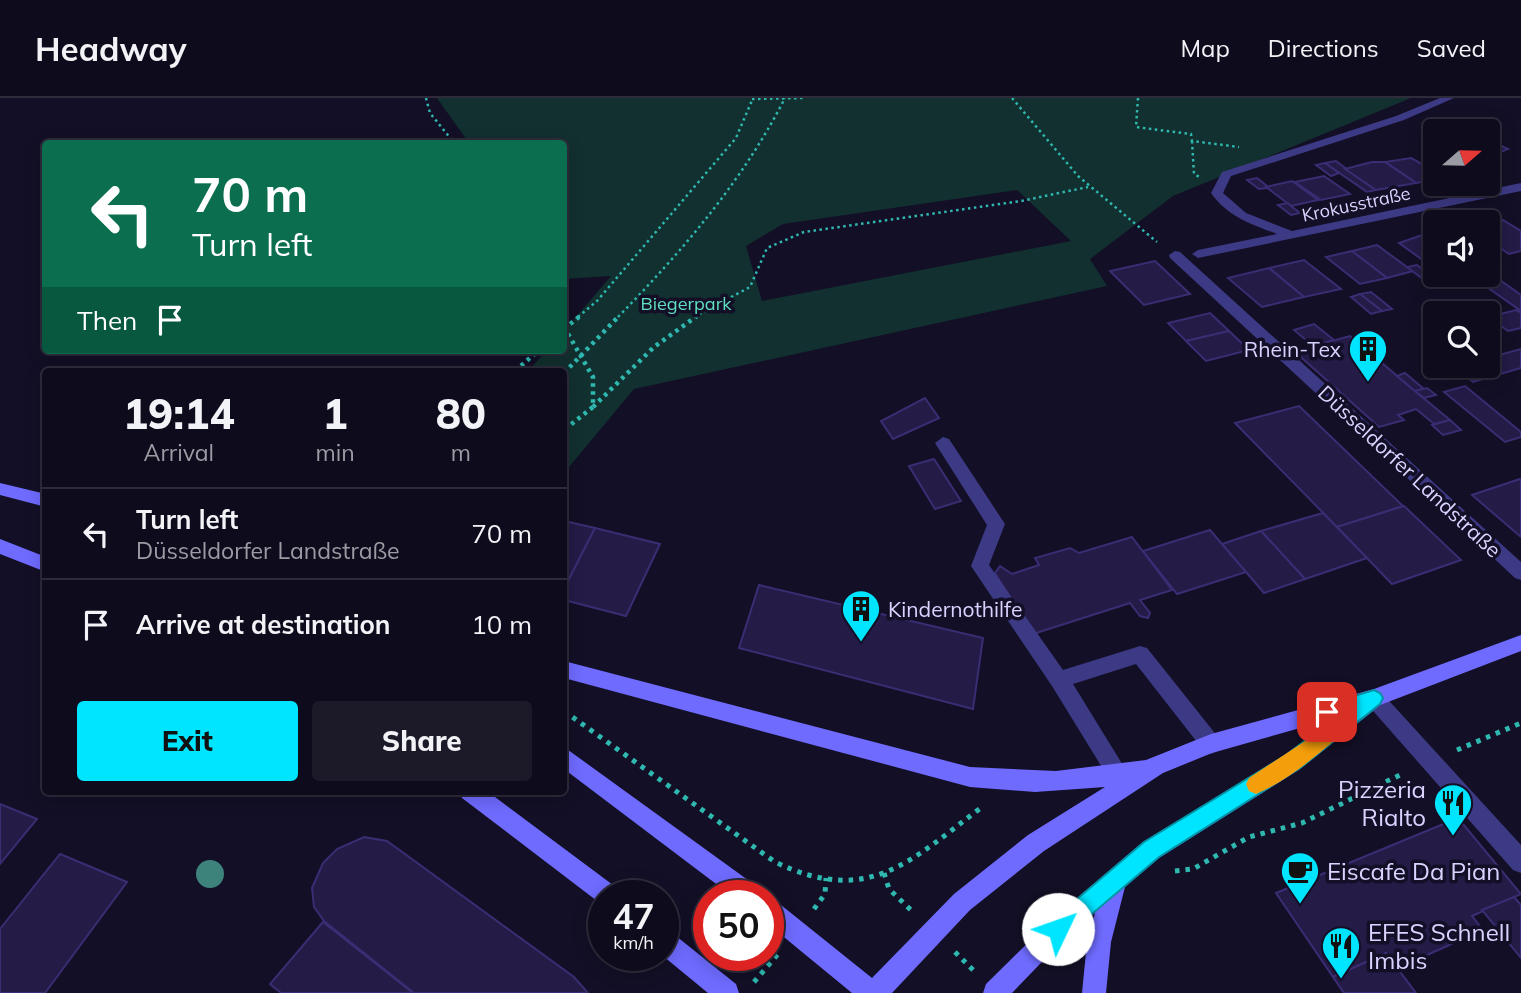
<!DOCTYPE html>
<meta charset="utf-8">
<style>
body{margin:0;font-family:Mulish,sans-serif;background:#1c1929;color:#f1f3f6;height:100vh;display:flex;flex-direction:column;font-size:26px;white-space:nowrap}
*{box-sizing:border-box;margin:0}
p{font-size:23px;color:#9b9ba3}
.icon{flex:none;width:38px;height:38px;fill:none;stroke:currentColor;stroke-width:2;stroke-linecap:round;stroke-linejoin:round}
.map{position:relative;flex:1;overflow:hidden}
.drawer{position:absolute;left:42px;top:270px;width:525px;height:427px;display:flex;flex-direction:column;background:#0e0b1c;border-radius:7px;box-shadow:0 4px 18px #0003,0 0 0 2px #2e2b3b}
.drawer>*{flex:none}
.hud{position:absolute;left:42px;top:42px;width:525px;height:214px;border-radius:7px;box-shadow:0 4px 18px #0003,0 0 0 2px #2e2b3b;background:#0b6e4f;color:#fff;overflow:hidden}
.needle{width:46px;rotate:70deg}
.buttons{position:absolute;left:1423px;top:21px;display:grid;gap:14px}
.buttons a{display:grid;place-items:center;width:77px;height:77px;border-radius:7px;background:#0e0b1c;box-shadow:0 4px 18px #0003,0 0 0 2px #2e2b3b;font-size:35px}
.speed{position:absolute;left:588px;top:782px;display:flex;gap:14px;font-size:35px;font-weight:700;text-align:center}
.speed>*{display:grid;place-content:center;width:91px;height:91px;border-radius:50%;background:#0e0b1c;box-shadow:0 4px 18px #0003,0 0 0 2px #2e2b3b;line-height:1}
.speed small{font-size:18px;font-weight:400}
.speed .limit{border:10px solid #d22;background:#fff;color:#111}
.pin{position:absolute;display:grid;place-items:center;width:60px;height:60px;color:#fff;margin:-30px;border-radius:14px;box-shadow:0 4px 10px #0006}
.me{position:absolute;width:77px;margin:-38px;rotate:48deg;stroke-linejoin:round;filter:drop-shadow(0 0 5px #0008)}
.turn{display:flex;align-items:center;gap:24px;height:147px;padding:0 35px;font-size:32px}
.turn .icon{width:91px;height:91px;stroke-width:2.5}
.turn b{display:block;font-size:49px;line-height:60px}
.then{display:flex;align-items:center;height:66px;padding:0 35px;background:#0003;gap:14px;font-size:26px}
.eta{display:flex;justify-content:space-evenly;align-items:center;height:119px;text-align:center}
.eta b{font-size:42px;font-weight:800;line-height:49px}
.action{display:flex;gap:14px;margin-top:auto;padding:14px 35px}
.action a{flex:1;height:80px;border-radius:7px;background:#00e5ff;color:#111;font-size:28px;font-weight:800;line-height:80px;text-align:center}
.action a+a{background:#1c1929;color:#f1f3f6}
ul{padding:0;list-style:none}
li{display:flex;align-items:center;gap:21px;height:91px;padding:0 35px;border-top:2px solid #2e2b3b}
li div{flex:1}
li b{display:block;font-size:26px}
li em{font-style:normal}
header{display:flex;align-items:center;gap:42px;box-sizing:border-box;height:98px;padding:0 35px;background:#0e0b1c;border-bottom:2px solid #2e2b3b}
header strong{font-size:33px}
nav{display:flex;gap:38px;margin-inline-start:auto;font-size:24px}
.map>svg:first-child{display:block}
</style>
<header>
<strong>Headway</strong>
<nav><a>Map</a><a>Directions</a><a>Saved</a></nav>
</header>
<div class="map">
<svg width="1521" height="895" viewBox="0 0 1521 895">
<rect width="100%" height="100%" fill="#130f26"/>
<path fill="#12302f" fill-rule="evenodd" d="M437,0H1411L1173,98L1090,161L1107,188L634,291L564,375V273H528L547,252H564V233L611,178L564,181V46L469,45ZM1017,92L1071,143L762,203L746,148L783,126Z"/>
<g fill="#241b47" stroke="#3b2d73" stroke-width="2">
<polygon points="1488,43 1489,42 1508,51 1501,54 1488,48"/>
<polygon points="1411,60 1435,73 1435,82 1416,85 1385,64"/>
<polygon points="1336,63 1360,81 1376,92 1367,94 1325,65"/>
<polygon points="1372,64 1385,64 1416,85 1376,92 1345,71"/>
<polygon points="1325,65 1339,75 1331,78 1316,67"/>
<polygon points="1324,78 1350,96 1321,102 1295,84"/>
<polygon points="1257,80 1267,88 1267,90 1259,91 1247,82"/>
<polygon points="1292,83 1318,102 1291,108 1266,89"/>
<polygon points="1288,105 1291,108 1300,115 1291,117 1278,107"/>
<polygon points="1503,122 1521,133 1521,153 1509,156 1488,142 1488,124"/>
<polygon points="1425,136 1435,136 1435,171 1399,145"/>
<polygon points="1377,147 1407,169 1413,173 1387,180 1352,153"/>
<polygon points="1352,153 1387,180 1360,186 1326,159"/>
<polygon points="1304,162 1341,191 1304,199 1269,170"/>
<polygon points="1155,163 1190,196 1144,207 1110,173"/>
<polygon points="1417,167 1438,183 1428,185 1407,169"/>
<polygon points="1269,170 1304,199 1262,209 1228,180"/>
<polygon points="1500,182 1521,197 1521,213 1484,187"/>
<polygon points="1371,194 1392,211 1382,213 1360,196"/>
<polygon points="1360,196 1382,213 1371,216 1351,199"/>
<polygon points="1516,212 1521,215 1521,230 1508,233 1489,219"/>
<polygon points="1210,215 1229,233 1186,243 1168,225"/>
<polygon points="1314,226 1334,242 1313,248 1294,232"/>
<polygon points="1229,233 1249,252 1206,263 1186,243"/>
<polygon points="1350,238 1415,293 1450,322 1434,326 1416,311 1398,317 1404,322 1379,329 1294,253"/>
<polygon points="1521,251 1521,270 1473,284 1454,268 1488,268 1488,260"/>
<polygon points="1405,275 1424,291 1415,293 1397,278"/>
<polygon points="1465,288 1521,334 1521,339 1505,344 1444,294"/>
<polygon points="1427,290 1436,297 1424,300 1415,293"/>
<polygon points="925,300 939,320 893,341 881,323"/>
<polygon points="1299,308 1403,408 1337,429 1235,325"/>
<polygon points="1450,322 1461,332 1443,337 1432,327"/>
<polygon points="934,361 961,403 935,411 909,368"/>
<polygon points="1520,381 1521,382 1521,439 1472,397"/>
<polygon points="1404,408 1461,462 1392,486 1337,429"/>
<polygon points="1323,415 1367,460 1305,481 1261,433"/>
<polygon points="564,423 595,430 564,491"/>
<polygon points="595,430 660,446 626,518 564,502 564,491"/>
<polygon points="1210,432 1246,474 1177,496 1143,453"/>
<polygon points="1261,433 1305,481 1264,495 1222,446"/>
<polygon points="1132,439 1172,492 1140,502 1150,515 1148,520 1140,518 1130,505 1033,536 995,475 1000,468 1012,476 1039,467 1035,460 1070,450 1079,455"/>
<polygon points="759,487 983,540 973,611 739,550"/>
<polygon points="0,706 37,721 0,766"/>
<polygon points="1458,720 1521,796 1472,818 1483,832 1398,870 1386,855 1333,879 1276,795"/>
<polygon points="364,739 387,743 574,879 588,895 414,895 324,823 314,809 312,790 323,765 337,751"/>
<polygon points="60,756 127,784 45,895 0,895 0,831"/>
<polygon points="1514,799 1521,807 1521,860 1482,812"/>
<polygon points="323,824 413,895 281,895 270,886"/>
<polygon points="1386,855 1416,895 1344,895 1333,879"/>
</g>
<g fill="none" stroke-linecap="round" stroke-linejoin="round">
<g stroke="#2fb8b0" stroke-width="2.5" stroke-dasharray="2.5 3.5" stroke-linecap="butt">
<polyline points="426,0 430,15 455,46"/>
<polyline points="1012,0 1078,78 1157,144"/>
<polyline points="1138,0 1136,29 1191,36 1192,43 1239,49"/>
<polyline points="752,1 805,0"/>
<polyline points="1192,43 1194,76 1201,80"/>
<polyline points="578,219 597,203 736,40 753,0"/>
<path d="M618,219C683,152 742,84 785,0"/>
<polyline points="694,219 750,189 767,150 804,134 1021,103 1088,89"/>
</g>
<g stroke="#2fb8b0" stroke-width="4.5" stroke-dasharray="3.5 4.5" stroke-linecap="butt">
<polyline points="564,229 593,279 593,309 564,332"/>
<polyline points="564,231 580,218"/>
<polyline points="515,273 539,252"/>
<polyline points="564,275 619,218"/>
<polyline points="593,309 654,249 697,218"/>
</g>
<g stroke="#2fb8b0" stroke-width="5" stroke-dasharray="4.5 6" stroke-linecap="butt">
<path d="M564,613L775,764C869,809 910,763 982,709"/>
<polyline points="1457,652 1521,625"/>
<polyline points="1175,773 1193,771 1249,739 1302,725 1404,675"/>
<polyline points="884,775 889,791 913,814"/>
<polyline points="814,811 825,796 826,780"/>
<polyline points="955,854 976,875"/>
<polyline points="754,884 778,856"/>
</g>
<g fill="#3d3a85" fill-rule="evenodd">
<polygon points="943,339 949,341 1005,426 989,467 1063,572 1140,548 1147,550 1218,639 1221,646 1218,653 1211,656 1204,653 1136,566 1073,586 1129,677 1125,684 1118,687 1111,684 1052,588 971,468 987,427 935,345"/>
<polygon points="1374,591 1381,594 1521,747 1521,775 1513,772 1367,606 1364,600 1367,594"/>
</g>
<g fill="#3d3a85" fill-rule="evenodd">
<path d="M1440,0H1454L1404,22L1231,78L1223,95L1246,115L1292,133L1521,85V93L1198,160L1192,156L1198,152L1277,136C1251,126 1228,119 1211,95L1222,74L1396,18Z"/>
<polygon points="1175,153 1180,154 1521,464 1521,482 1515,480 1170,160 1169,157"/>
</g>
<g fill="#6f6bff" fill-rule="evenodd">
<polygon points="0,385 46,396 46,409 0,397"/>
<polygon points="0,441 46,459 46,474 0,456"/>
<polygon points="1521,537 1521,553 1375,609 1373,613 1300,671 1159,760 1125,789 1111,844 1106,895 1082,895 1087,844 1095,815 1066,839 1012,895 983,895 986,886 1050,823 1143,744 1286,657 1332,621 1212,655 1163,675 1044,753 970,812 892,895 852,895 768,826 768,799 776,803 872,880 954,796 1028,737 1105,689 1035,694 970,689 564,580 564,563 970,669 1056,673 1146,662 1211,636 1374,591"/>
<polygon points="564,649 759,790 763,798 732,798 564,671"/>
<polygon points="459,693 487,693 617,790 621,798 604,798 604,807 601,806 462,700"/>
<polygon points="663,830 671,834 736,886 739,895 708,895 663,858"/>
</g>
</g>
<circle fill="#3d827b" cx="210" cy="776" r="14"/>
<polygon fill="#00e5ff" stroke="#0095a6" stroke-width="2" points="1374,592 1380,595 1383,600 1380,606 1300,670 1159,759 1066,838 1058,842 1051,838 1048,831 1051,823 1144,744 1286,657 1335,620 1321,619 1318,614 1321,608"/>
<path fill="#f59e0b" d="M1328,628L1335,630L1338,636L1335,642C1311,662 1285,684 1256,696L1249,693L1246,686L1249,680Z"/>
<defs>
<g id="building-pin" transform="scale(2.0125)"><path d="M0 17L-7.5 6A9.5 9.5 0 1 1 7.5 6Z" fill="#00e5ff" stroke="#130f26"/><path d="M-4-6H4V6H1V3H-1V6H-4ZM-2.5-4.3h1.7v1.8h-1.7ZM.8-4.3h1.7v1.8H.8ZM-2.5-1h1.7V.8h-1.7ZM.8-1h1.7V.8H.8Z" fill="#111"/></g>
<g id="restaurant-pin" transform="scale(2.0125)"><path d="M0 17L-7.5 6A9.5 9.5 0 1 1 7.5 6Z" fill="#00e5ff" stroke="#130f26"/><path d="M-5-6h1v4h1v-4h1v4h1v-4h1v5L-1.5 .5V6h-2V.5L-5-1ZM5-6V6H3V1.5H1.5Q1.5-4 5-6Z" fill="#111"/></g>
<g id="cafe-pin" transform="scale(2.0125)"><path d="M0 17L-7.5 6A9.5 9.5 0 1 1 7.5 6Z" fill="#00e5ff" stroke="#130f26"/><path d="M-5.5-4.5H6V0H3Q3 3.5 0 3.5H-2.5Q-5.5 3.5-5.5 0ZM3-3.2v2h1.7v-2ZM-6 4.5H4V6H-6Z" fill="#111"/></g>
</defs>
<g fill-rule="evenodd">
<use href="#building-pin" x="1368" y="251"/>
<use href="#building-pin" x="861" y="511"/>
<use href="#restaurant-pin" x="1453" y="705"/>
<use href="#cafe-pin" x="1300" y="773"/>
<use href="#restaurant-pin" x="1341" y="848"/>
</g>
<g text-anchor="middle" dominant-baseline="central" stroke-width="7" stroke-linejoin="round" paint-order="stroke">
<g font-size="18" fill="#d9d4ff" stroke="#130f26">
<text transform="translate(1356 106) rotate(-12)">Krokusstraße</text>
</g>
<g font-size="18" fill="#5fe0c0" stroke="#130f26">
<text x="686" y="205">Biegerpark</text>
</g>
<g font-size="21" fill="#d9d4ff" stroke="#130f26" text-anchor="end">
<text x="1341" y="251">Rhein-Tex</text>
<text x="888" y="511" text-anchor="start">Kindernothilfe</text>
</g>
<g font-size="21" fill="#d9d4ff" stroke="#130f26">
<text transform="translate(1410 373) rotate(43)">Düsseldorfer Landstraße</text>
</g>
<g font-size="24" fill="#d9d4ff" stroke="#130f26" text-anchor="start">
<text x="1426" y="691" text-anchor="end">Pizzeria<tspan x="1426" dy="28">Rialto</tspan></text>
<text x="1327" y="773">Eiscafe Da Pian</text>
<text x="1368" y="834">EFES Schnell<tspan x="1368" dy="28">Imbis</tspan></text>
</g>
</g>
</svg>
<div class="buttons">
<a><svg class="needle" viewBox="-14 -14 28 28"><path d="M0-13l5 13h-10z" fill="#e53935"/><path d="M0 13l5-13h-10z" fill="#9b9ba3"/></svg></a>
<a><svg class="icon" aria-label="sound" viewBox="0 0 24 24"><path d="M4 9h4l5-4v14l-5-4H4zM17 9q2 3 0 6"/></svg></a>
<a><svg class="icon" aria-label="search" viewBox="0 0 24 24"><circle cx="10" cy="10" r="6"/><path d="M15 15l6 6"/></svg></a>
</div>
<div class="speed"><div>47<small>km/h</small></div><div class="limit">50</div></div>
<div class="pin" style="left:1327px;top:614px;background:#d93025"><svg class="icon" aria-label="arrive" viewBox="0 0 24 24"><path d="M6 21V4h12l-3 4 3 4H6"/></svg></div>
<svg class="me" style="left:1058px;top:831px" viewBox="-20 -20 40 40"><circle r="19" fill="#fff"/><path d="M0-13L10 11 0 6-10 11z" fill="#00e5ff"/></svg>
<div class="hud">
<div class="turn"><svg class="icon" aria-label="left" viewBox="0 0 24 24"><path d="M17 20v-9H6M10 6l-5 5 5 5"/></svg><div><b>70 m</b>Turn left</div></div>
<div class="then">Then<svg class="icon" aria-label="arrive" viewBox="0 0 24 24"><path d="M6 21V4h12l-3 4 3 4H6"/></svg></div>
</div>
<section class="drawer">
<div class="eta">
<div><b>19:14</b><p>Arrival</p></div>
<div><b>1</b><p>min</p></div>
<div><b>80</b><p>m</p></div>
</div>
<ul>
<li><svg class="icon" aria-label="left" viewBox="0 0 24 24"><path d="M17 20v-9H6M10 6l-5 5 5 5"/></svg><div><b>Turn left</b><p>Düsseldorfer Landstraße</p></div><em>70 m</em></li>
<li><svg class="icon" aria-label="arrive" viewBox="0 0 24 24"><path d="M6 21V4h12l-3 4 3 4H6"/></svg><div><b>Arrive at destination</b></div><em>10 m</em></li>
</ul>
<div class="action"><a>Exit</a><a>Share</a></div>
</section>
</div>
